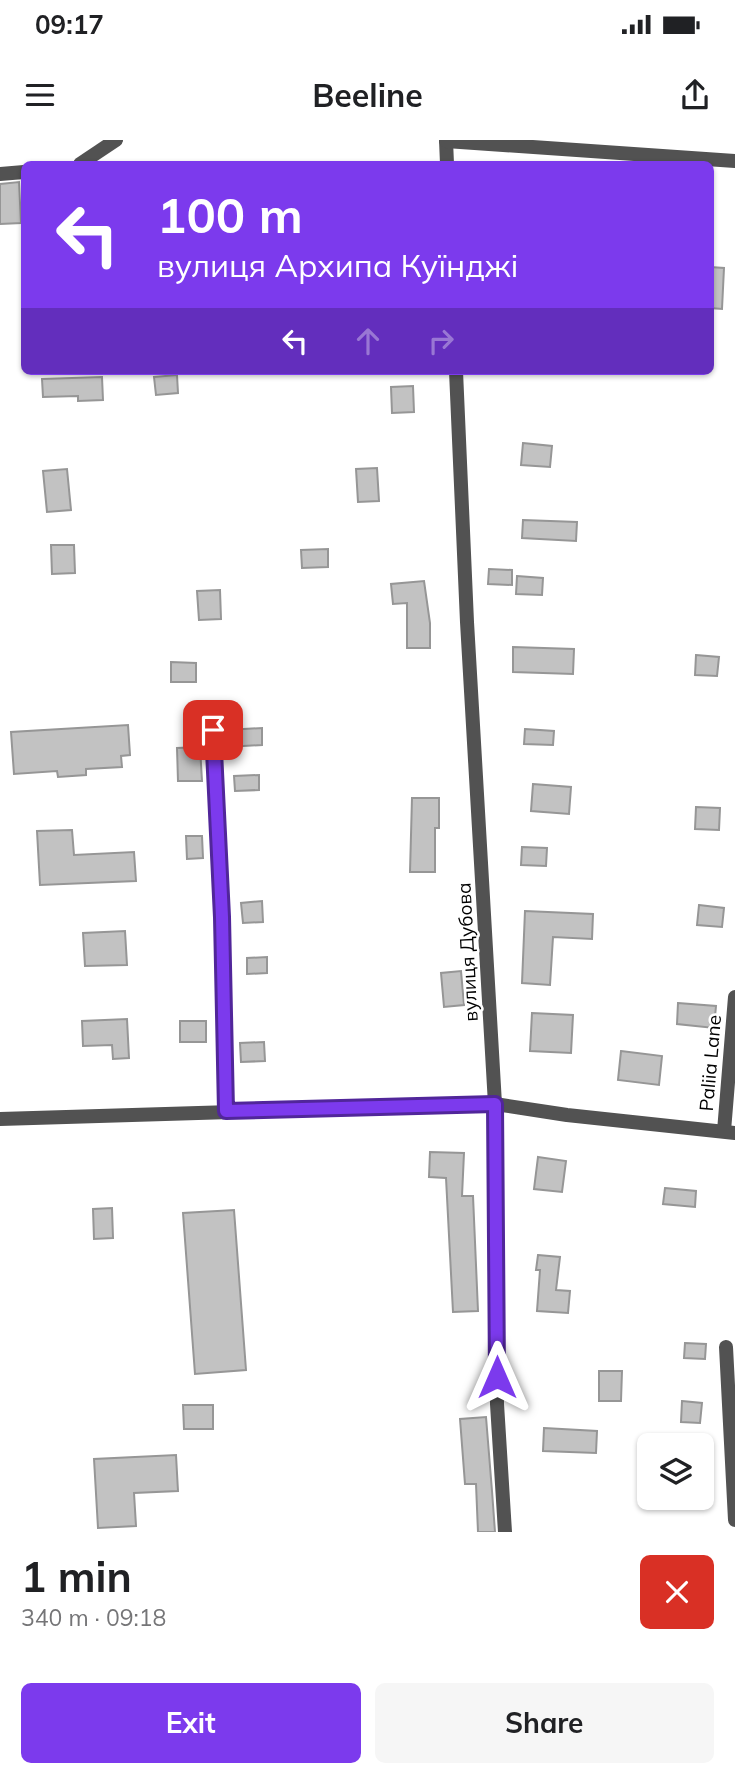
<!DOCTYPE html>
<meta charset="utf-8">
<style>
body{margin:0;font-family:Mulish,sans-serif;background:#f6f6f6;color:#202124;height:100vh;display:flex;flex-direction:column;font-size:26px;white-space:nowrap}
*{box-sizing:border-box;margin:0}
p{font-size:23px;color:#757577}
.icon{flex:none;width:38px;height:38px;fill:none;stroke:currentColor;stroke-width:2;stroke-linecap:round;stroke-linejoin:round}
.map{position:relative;height:1392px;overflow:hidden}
.side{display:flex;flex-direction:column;background:#fff;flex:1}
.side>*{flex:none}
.hud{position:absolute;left:21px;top:21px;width:693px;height:214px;border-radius:10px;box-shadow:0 2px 5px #0004;background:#7c3aed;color:#fff;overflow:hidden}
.buttons{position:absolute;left:637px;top:1293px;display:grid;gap:14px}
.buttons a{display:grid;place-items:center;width:77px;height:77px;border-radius:10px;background:#fff;box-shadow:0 2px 5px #0004;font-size:35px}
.pin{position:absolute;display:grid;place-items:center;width:60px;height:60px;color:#fff;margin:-30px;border-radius:14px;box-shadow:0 4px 10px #0006}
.me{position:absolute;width:77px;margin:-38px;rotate:0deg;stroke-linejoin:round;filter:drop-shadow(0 0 5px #0008)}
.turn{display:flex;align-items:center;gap:24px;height:147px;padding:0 21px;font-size:32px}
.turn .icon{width:91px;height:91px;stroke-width:2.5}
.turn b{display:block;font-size:49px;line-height:60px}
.lanes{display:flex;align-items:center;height:66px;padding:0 21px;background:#0003;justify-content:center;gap:35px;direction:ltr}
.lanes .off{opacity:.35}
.round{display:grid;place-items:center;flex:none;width:74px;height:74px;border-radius:10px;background:#f6f6f6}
.headline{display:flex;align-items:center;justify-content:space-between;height:119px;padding:0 21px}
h1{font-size:42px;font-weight:700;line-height:52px}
.action{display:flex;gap:14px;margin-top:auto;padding:14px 21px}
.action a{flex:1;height:80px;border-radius:10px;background:#7c3aed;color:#fff;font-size:28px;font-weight:700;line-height:80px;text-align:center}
.action a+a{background:#f6f6f6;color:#202124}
.status{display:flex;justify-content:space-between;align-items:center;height:49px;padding:0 35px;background:#fff;direction:ltr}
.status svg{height:19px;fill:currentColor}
header{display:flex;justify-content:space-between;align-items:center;height:91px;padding:0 21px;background:#fff;font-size:32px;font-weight:700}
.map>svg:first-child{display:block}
</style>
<div class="status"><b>09:17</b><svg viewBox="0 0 49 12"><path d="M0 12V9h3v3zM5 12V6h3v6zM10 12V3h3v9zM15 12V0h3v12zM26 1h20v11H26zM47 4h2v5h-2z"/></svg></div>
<header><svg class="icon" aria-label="menu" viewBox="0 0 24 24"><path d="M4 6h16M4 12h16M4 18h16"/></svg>Beeline<svg class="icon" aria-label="share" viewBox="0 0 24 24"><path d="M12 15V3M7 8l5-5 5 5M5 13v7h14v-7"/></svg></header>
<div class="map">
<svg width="735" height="1392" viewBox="0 0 735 1392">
<rect width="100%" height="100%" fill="#fff"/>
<g fill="#c2c2c2" stroke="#969696" stroke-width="2">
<polygon points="19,42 21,83 0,84 0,44"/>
<polygon points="710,127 724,128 722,169 710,168"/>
<polygon points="177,235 178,253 156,255 154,237"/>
<polygon points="102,237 103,260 78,261 78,256 43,257 42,239"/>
<polygon points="413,246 414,272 392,273 391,247"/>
<polygon points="523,303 552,306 550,327 521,325"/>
<polygon points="377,328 379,361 358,362 356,329"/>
<polygon points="67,329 71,370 47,372 43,331"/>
<polygon points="523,380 577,382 576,401 522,398"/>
<polygon points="51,405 74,405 75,433 52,434"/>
<polygon points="328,409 328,427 302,428 301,410"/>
<polygon points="489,429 512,430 512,445 488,444"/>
<polygon points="517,436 543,438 542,455 516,454"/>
<polygon points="424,441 430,483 430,508 407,508 407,463 393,464 391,444"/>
<polygon points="220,450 221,479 199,480 197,451"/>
<polygon points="513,507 574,509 573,534 513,532"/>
<polygon points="696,515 719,517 717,536 695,535"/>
<polygon points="171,522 196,523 196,542 171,542"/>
<polygon points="128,585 130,615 121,616 122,627 86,629 86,635 58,637 57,631 14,634 11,592"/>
<polygon points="262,588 262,605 227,607 227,590"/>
<polygon points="525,589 554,591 553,605 524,604"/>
<polygon points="200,607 202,641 178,641 177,608"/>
<polygon points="259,635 259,650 235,651 234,636"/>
<polygon points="533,644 571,647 569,674 531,671"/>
<polygon points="412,658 439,658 439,688 435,688 435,732 410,732"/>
<polygon points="696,667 720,668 719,690 695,689"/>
<polygon points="72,690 74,715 134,712 136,741 40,745 37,691"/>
<polygon points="186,696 202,696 203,718 187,719"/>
<polygon points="522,707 547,708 546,726 521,725"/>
<polygon points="262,761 263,782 243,783 241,763"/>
<polygon points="699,765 724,768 722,787 697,785"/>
<polygon points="525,771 593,774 592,799 553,797 550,845 522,843"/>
<polygon points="125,791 127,825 85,826 83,793"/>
<polygon points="267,817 267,833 247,834 247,818"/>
<polygon points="461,831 464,865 444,867 441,833"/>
<polygon points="678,863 716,866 714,888 677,884"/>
<polygon points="532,873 573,875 571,913 530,911"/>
<polygon points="127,879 129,918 113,919 112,905 83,906 82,881"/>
<rect x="180" y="881" width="26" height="21"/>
<polygon points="264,902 265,921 241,922 240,903"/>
<polygon points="621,911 662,916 659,945 618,940"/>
<polygon points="430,1012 464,1013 462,1056 473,1056 478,1171 453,1172 446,1038 429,1037"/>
<polygon points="538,1017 566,1021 562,1052 534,1049"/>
<polygon points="665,1048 696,1051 695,1067 663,1064"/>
<polygon points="112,1068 113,1098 94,1099 93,1069"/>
<polygon points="234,1070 246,1230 195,1234 183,1073"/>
<polygon points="538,1115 560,1117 556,1150 570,1151 568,1173 537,1171 540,1130 536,1130"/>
<polygon points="685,1203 706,1204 705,1219 684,1218"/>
<polygon points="599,1231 622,1231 621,1261 599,1261"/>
<polygon points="682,1261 702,1263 700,1283 681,1282"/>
<polygon points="183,1265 213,1265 213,1289 184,1289"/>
<polygon points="486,1277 492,1351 495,1392 478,1392 476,1344 465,1344 460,1279"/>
<polygon points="544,1288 597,1291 596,1313 543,1311"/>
<polygon points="176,1315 178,1351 134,1353 136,1386 98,1388 94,1319"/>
</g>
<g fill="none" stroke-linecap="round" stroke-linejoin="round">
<g stroke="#525252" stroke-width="14">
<polyline points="446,0 447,24"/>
<polyline points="446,1 735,21"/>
<polyline points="80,24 116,0"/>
<polyline points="0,34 24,32"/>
<polyline points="456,231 467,482 495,964 497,1264 505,1392"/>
<polyline points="213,590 222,777 226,971"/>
<polyline points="0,979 495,964 567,975 735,993"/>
<polyline points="724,991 735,857"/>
<polyline points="726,1207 735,1380"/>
</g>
</g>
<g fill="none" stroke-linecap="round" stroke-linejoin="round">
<g stroke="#51269a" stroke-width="18">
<polyline id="route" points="213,590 222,777 226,971 495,964 497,1237"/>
</g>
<use href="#route" stroke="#7c3aed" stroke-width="12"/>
</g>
<g text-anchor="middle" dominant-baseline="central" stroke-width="5" stroke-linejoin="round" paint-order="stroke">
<g font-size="19" fill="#000" stroke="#fff">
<text transform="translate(467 812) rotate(-93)">вулиця Дубова</text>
<text transform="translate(710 923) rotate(-85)">Paliia Lane</text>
</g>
</g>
</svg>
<div class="buttons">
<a><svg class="icon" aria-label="layers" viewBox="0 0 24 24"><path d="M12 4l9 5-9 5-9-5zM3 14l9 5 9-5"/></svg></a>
</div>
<div class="pin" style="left:213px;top:590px;background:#d93025"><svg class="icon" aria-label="arrive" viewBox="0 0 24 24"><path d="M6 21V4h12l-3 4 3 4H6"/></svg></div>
<svg class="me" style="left:497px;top:1237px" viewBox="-20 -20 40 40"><path d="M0-17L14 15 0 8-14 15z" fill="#7c3aed" stroke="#fff" stroke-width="4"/></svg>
<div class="hud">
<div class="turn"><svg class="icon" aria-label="left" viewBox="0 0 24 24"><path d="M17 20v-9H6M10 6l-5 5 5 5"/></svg><div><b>100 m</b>вулиця Архипа Куїнджі</div></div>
<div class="lanes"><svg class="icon" aria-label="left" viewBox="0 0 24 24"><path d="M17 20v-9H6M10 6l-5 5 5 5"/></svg><svg class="icon off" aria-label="ahead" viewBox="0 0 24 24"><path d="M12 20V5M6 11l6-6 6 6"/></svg><svg class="icon off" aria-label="right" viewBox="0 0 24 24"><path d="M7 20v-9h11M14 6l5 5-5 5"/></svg></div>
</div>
</div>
<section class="side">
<div class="headline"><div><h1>1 min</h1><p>340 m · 09:18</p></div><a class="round" style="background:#d93025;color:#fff"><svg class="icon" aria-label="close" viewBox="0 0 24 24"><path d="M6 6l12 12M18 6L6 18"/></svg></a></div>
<div class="action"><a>Exit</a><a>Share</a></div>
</section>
